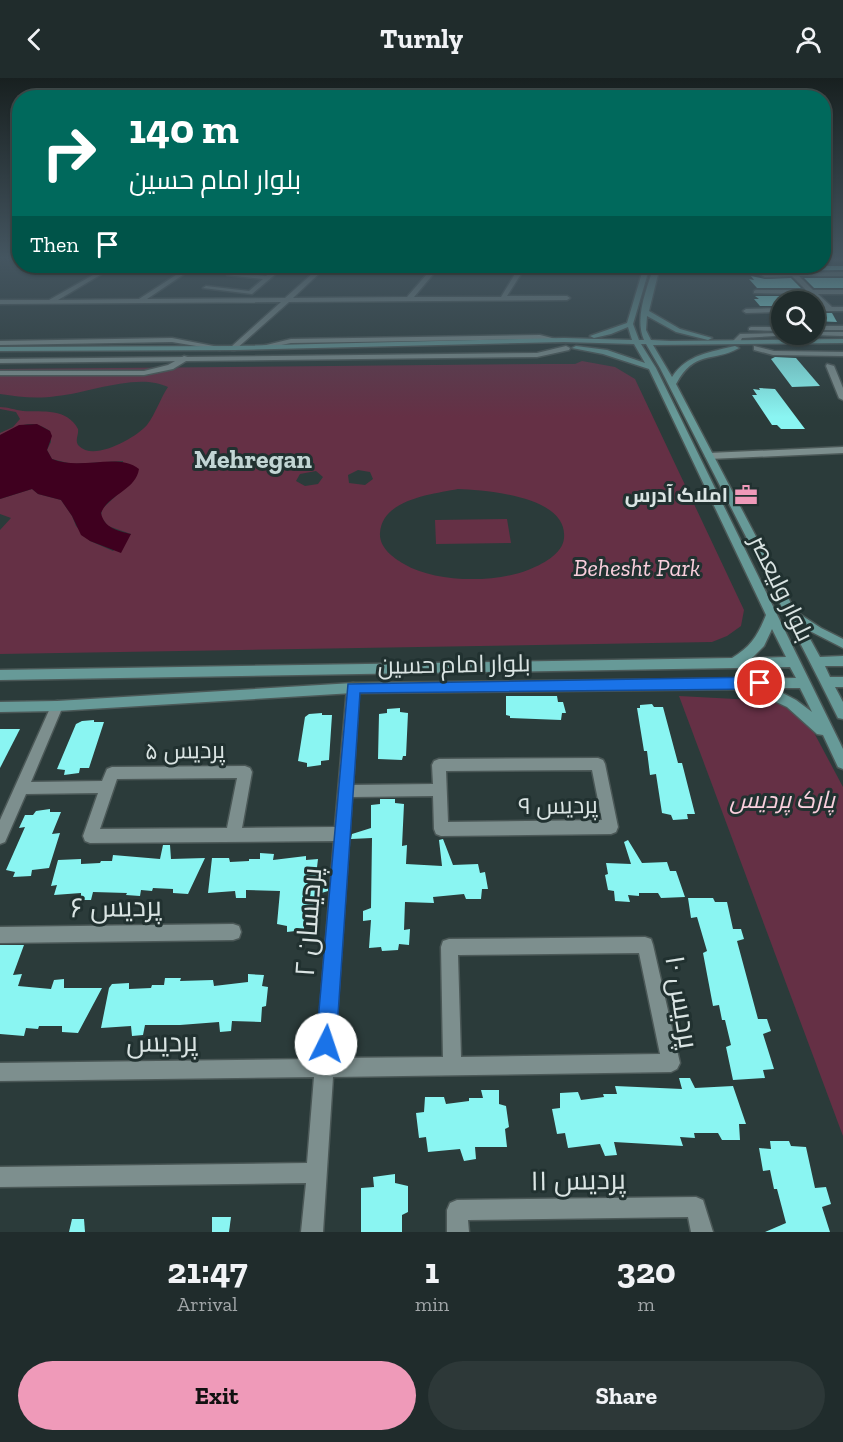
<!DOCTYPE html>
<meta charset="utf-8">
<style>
body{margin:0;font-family:"Zilla Slab",Cairo,serif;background:#2d3838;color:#f1f3f6;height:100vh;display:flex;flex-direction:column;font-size:22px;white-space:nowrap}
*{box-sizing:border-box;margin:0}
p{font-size:20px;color:#a2a7a9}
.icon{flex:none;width:33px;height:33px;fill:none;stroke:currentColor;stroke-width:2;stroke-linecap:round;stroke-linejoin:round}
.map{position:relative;height:1154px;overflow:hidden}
.side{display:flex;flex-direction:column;background:#202c2c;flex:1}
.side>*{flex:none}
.top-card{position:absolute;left:12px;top:12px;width:819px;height:183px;border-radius:24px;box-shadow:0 2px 4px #0004,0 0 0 2px #3d4848;background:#00695c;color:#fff;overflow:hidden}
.tools{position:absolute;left:771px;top:213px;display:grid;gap:12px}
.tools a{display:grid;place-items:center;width:54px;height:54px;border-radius:50%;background:#202c2c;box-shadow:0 2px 4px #0004,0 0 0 2px #3d4848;font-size:30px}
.pin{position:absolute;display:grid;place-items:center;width:51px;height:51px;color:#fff;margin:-26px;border:3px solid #fff;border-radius:50%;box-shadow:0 2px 6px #0007}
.me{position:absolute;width:66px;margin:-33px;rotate:4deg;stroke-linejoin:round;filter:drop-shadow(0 0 4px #0008)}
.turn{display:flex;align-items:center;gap:21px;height:126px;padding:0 18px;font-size:27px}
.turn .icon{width:78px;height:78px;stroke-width:2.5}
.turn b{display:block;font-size:42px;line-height:51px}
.then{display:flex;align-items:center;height:57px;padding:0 18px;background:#0003;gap:12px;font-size:22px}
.eta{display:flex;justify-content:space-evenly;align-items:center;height:102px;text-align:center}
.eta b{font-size:36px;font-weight:800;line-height:42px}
.cta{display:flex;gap:12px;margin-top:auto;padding:12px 18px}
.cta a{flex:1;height:69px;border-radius:36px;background:#ef9ab9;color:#111;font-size:24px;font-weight:800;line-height:69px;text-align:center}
.cta a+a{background:#2d3838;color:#f1f3f6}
header{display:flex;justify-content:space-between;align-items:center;height:78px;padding:0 18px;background:#202c2c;font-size:27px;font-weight:800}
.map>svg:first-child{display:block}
</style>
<header><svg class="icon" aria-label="back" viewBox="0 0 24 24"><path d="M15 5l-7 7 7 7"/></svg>Turnly<svg class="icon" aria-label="person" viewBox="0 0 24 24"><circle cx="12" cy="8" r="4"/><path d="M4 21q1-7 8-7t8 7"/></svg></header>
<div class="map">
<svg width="843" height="1154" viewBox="0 0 843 1154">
<rect width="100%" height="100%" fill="#2b3b3a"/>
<g fill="#653045" fill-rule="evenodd">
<path d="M582,283L615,289L635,301L744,532L741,548L727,558L712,564L0,576V452L11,440L0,436V421L32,411L38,416L61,422L72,438L76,448L90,463L113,473L131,456L108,448L101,439L102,431L117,417L123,383L72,386L52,381L47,372L51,364L50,353C29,339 20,349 0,357V355L13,349L20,341L16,334L0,331V329C8,329 15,332 23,333C43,334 67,330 78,351C79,357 74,363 79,368C94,384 137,359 147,347C156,335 160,321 168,309C138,294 89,315 57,318C37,321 19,319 0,316V291L547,286H575ZM358,392L370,394L373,401L365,407L349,405L348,397ZM316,393L323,399L318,406L305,408L296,403L300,396ZM458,411C486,412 568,418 564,460C563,476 541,487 528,492C494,505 436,505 404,486C392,479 379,469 380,455C382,421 433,416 458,411Z"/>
<polygon points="507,441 511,465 436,466 435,442"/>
<polygon points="679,618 773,623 791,631 811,649 843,709 843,1058"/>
</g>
<path fill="#3f001f" d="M37,346L50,353L52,358L47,372L52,381C80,393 118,374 139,391C136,412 108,417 101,435C104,450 118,453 131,456L121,475L90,463L81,457L72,438L61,422L38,416L32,411L0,421V357L19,347Z"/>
<g fill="#8af5f2">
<polygon points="797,188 843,188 843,192 796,193 791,189"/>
<polygon points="751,198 765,201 791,200 801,210 757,210 749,201 754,202"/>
<polygon points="804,200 843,200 843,210 814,210"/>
<polygon points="755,218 809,218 818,227 814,227 814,224 779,224 781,228 760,228 754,221 759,221"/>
<polygon points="814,235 832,235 837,244 814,243"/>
<polygon points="775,279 796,280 820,308 792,309 771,281"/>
<polygon points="759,310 775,311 805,351 781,351 777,347 772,347 752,317 757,317 753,311 760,312"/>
<polygon points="506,618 557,618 558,624 563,624 566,635 562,635 561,642 510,640 510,638 506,637"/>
<polygon points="652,626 654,629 663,629 678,685 682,685 695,736 687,736 688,741 673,742 671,737 662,735 656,696 650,697 647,673 644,673 637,630 640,630 640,627"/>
<polygon points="400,630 400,634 408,635 406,678 403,678 402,682 378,681 379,636 387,635 387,631"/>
<polygon points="322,635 322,637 332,637 329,682 321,683 321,687 307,689 307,685 298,683 305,639 309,636"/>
<polygon points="94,642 94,644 104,644 89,690 80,690 79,695 64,697 65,692 57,691 76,646 82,643"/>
<polygon points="0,651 20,651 0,690"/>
<polygon points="380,721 395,721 395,725 404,726 402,768 407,767 406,786 442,788 439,762 443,761 453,787 478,786 480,795 485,794 488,811 482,811 481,821 466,821 464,816 433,819 434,825 405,824 404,852 410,851 409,867 399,866 398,872 382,873 381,869 369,870 371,842 363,843 363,833 371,830 372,760 351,761 352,756 371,750 371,727 380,726"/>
<polygon points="50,731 50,734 61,734 52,756 60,755 49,790 32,792 31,798 13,799 15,794 6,792 25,749 19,750 25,737 33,737 36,733"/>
<polygon points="628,762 642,785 667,784 670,793 676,793 685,819 661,820 658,815 639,815 639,818 628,817 630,824 615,823 614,813 608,812 605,797 608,796 606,785 631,786 624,764"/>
<polygon points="163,767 170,767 171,781 205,780 188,816 173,815 173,811 153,810 152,813 141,812 140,818 126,817 127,815 93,814 91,822 81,822 81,815 54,817 57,807 51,808 58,782 81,781 81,786 100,785 101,783 112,783 113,777 160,781"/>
<polygon points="260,775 274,776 273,782 306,778 306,782 318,781 315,806 328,804 328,813 315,817 314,844 304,845 304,852 287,854 287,848 277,846 280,813 246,812 246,820 236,820 235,813 208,815 212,780 229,780 230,784 249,783 249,781 260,781"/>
<polygon points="688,820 713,820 715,824 727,824 733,851 741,851 744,861 737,863 758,941 767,941 771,953 763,956 774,991 763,992 765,1000 733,1002 726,969 731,967 725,942 722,942 719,927 713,928 703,875 707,873 697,839 691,840"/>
<polygon points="0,867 24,867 13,897 22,896 18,908 51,911 54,902 64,901 64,910 102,910 78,955 62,954 62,948 39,948 38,951 26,950 24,958 0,956"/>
<polygon points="248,896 264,897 262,908 268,909 266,928 262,929 261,944 232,943 231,953 220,954 219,944 180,947 145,947 143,957 132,958 131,948 101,950 109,910 112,906 129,905 129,911 151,910 152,907 164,907 165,900 181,900 180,903 213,902 214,908 248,904"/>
<polygon points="679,1000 690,1000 695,1010 733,1008 746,1046 739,1046 740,1062 722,1062 718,1055 694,1055 695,1060 680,1059 683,1068 614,1064 617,1077 605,1078 600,1066 568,1070 565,1055 557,1056 552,1031 560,1030 560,1015 578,1014 581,1022 604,1019 603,1016 617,1016 615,1008 682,1011"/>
<polygon points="481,1012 499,1012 499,1026 506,1028 509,1049 505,1051 507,1069 475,1069 476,1081 464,1083 460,1071 428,1074 426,1059 419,1060 416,1035 424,1034 425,1019 444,1019 446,1026 469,1023 469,1020 483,1020"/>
<polygon points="770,1063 789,1063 791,1068 806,1069 815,1110 826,1109 831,1126 822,1129 830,1154 765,1154 786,1145 777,1111 774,1111 770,1092 763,1093 759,1070 771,1071"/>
<polygon points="395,1096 395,1105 408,1108 408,1134 402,1137 402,1154 361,1154 361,1110 374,1109 373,1099"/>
<polygon points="212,1139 231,1139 229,1154 212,1154"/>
<polygon points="72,1141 84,1141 85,1154 69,1154"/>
</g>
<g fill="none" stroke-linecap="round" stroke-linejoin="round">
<g stroke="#4b5857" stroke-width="3">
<g id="minor">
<polygon points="824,178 843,179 843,183 824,182"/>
<polygon points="109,188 115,188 58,222 139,221 190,188 196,188 147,221 285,220 321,188 327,188 293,220 407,219 434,188 440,188 414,219 501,219 520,188 526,188 507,218 567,218 570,220 567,222 289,224 235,272 232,272 232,268 281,224 0,226 0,222 49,222"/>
<polygon points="279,188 285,188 252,216 203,210 206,208 249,213 263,201 227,197 225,194 266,198"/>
<polygon points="725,188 757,189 766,195 788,195 781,188 787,188 795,195 843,194 843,198 799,198 813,212 843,212 843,216 818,216 832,229 843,229 843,233 814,233 814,229 824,229 810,216 754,215 754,213 756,212 806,212 792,198 765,199 755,193"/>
<polygon points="782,230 782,234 746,235 743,233 746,231"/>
<rect x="814" y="248" width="29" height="4"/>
<polygon points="751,249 782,249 782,253 749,252 749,250"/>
<polygon points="754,268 774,273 843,274 843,278 773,277 754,272"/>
<polygon points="184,278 191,280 173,291 144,297 0,297 0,293 144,293 168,287"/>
<polygon points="827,286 834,288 843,310 843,322 839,320 826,288"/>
<polygon points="843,369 843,375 709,381 705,378 709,375"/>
<path d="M353,605L357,606L359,610L353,707L433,706L432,687L434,683L439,681L598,680L603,682L605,686L618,749L616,754L611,756L441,758L436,756L434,751L433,718L352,719L334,980L443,979L441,869L443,863L449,861L645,859L651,861L653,867L680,985L677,991L671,994L333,999L323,1154H301L306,1105L0,1109V1089L307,1085L314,999L0,1003V985L316,981L334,763L90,765L85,763L83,758L98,715L26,716L5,764L0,766V742L51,628L52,624L57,623L62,624L63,628L31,704L102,703L107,691L112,689L245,688L250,690L252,694L242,750L335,749L347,610L349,606ZM592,692L602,742L448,744L446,693ZM237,700L227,750L100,751L117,701ZM639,875L660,976L461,979L458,877Z"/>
<polygon points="233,846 239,848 241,854 239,860 233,862 0,865 0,849"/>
<polygon points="696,1119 703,1122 713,1154 691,1154 688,1139 468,1142 469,1154 447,1154 447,1132 450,1125 457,1122"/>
</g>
</g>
<g stroke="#4b5857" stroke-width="3">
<g id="tertiary">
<polygon points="814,254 843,254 843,258 812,257 814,256"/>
<polygon points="782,255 782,256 809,256 742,260 739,266 732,264 740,256"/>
<polygon points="540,257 560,262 556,264 540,261 291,265 262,271 258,269 291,261"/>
<polygon points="172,260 224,270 220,272 172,264 0,267 0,263"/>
<polygon points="566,268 570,270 569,272 537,279 0,285 0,281 537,275"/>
</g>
</g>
<g stroke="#4b5857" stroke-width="3">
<path id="secondary" d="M644,188H650L633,246L639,262H644C634,240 647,210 654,188H660L649,233L680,251L712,260L708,262L676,254L647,238L646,252L651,262L671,263L843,261V265L653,267L672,299C687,276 711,274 735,268L739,270C712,285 695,271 676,306L795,533L821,550L843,561V570L804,550L820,579L843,578V588H825L830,599H843V609H835L843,624V641L838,640L820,604L660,290L646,266H641L656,290L843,671V691L838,689L823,657L817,656L787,629L749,611L353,615L57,633L0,634V624L57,623L353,605L796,600L790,589L0,602V592L732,580C751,569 758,557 766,537L649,291L603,276L572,270L576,268L607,272L645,285L634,266L564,264L235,272L0,273V269L235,268L564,260L632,262L628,249L611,256L594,260L590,258L627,245ZM772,551L786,579L752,580L764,568ZM773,610H800L812,634L796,622Z"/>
</g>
<use href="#minor" fill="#7d8f8e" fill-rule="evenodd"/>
<use href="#tertiary" fill="#7d8f8e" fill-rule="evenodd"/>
<use href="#secondary" fill="#679a98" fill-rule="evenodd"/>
</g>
<linearGradient id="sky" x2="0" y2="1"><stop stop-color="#182020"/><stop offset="0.53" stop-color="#445560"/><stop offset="1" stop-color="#445560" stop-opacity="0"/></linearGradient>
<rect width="843" height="339" fill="url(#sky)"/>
<polygon fill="#1a73e8" stroke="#114b97" stroke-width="1.5" points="760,599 765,601 767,605 765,609 760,611 360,615 336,966 333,973 326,976 319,973 316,966 348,606"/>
<defs>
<g id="office-bare" transform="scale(1.8)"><path d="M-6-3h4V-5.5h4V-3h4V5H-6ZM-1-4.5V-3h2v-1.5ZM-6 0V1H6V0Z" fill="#ef9ab9" stroke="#213130" stroke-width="2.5" paint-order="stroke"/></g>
</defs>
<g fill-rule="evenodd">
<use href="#office-bare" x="746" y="417"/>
</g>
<g text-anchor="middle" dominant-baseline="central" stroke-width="6" stroke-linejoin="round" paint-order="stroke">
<g font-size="20" font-weight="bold" fill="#dae4e3" stroke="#213130" text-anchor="end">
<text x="728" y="417">املاک آدرس</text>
</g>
<g font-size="24" font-style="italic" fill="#facfdd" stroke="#213130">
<text x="637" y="489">Behesht Park</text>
<text x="782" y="721">پارک پردیس</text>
</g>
<g font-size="24" fill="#dae4e3" stroke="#213130">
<text transform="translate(782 510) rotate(64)">بلوار ولیعصر</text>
<text transform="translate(454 586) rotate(-1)">بلوار امام حسین</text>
<text transform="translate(185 672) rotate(-1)">پردیس ۵</text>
<text transform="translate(558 727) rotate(-1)">پردیس ۹</text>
</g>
<g font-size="26" font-weight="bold" fill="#c2d5d4" stroke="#213130">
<text x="253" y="381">Mehregan</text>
</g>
<g font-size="28" fill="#dae4e3" stroke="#213130">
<text transform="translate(116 829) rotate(-1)">پردیس ۶</text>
<text transform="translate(308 844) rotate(-86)">پردیسان ۲</text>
<text transform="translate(682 924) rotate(81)">پردیس ۱۰</text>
<text transform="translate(162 964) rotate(-1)">پردیس</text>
<text transform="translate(578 1102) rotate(-1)">پردیس ۱۱</text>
</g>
</g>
</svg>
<div class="tools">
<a><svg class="icon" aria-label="search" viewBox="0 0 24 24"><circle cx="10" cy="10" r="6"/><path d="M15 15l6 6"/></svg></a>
</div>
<div class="pin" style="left:760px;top:605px;background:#d93025"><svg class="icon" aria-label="arrive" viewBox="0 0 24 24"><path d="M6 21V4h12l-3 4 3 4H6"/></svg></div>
<svg class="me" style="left:326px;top:966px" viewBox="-20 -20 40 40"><circle r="19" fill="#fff"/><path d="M0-13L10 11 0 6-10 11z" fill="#1a73e8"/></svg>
<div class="top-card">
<div class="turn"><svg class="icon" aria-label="right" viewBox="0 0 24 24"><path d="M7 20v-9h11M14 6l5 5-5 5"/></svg><div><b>140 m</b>بلوار امام حسین</div></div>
<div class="then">Then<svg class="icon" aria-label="arrive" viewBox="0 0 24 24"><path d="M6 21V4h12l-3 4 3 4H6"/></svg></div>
</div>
</div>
<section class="side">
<div class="eta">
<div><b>21:47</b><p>Arrival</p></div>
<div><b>1</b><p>min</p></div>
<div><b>320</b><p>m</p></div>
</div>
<div class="cta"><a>Exit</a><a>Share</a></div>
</section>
